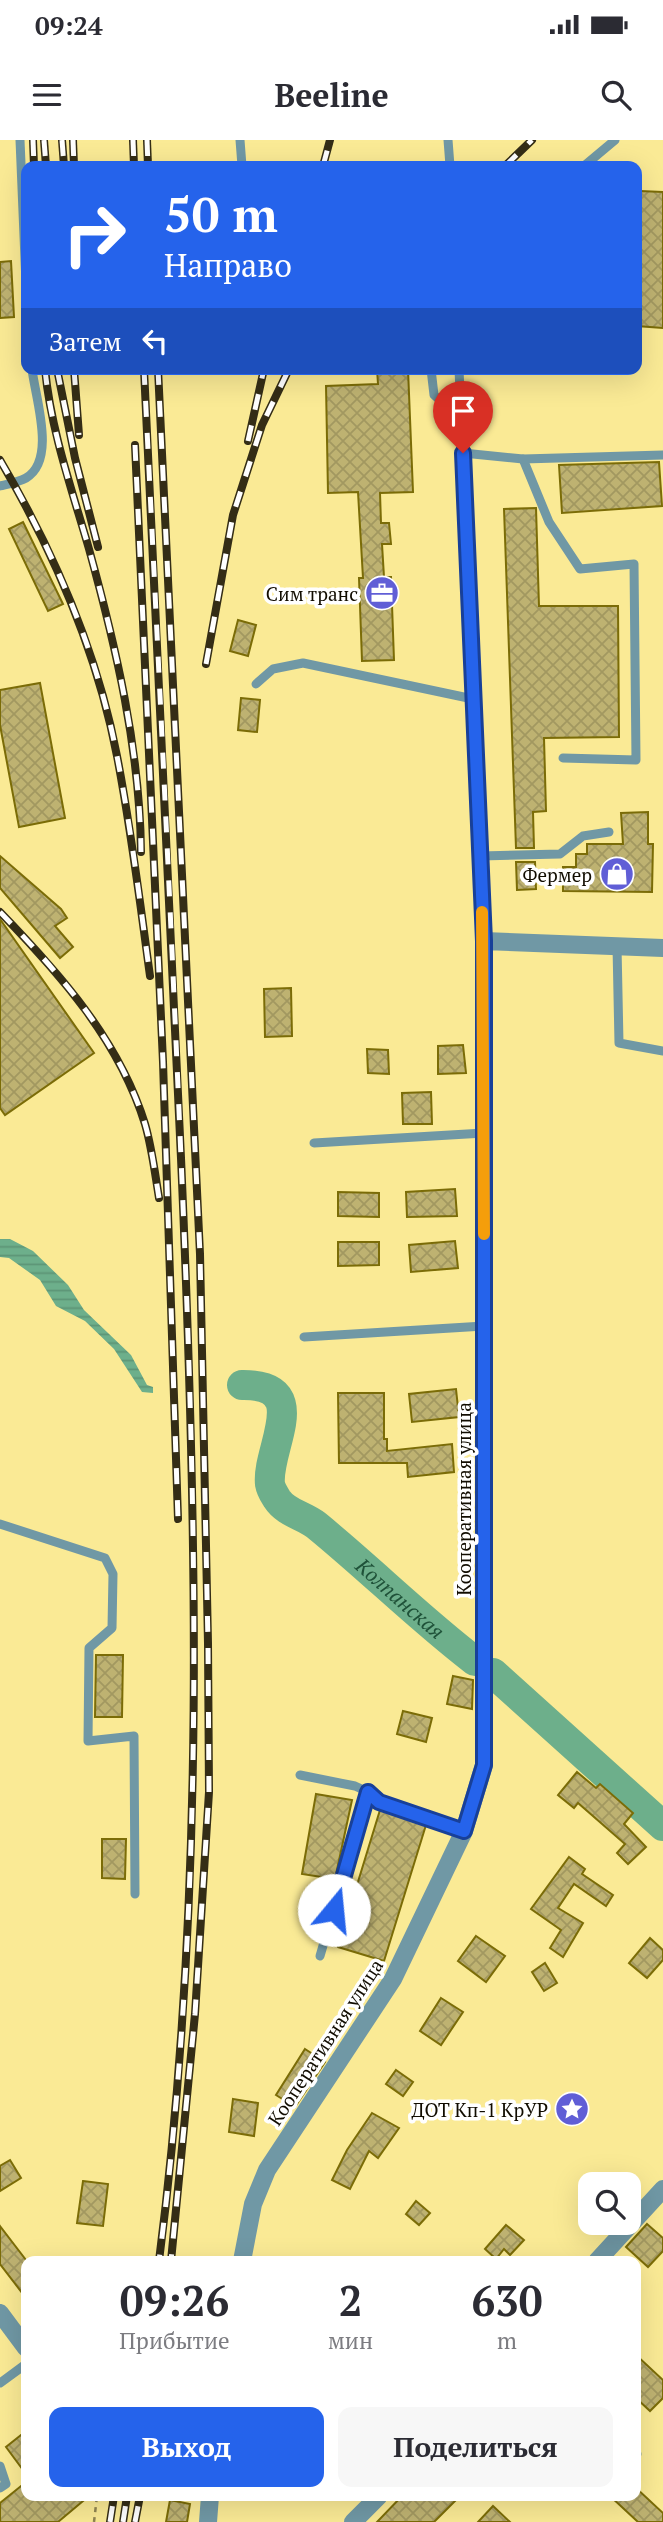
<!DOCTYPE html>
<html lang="ru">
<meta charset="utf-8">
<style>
body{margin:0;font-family:"PT Serif",serif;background:#f7f7f7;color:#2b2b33;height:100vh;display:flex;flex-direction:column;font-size:26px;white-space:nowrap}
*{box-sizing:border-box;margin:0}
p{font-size:23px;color:#7c7c81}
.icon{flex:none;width:38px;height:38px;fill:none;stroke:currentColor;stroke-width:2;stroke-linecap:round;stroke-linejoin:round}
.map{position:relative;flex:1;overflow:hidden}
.details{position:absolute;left:21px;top:2116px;width:620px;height:245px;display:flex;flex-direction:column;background:#fff;border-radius:14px;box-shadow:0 7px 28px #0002}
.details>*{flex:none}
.top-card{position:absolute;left:21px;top:21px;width:621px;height:214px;border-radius:14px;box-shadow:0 7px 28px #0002;background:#2563eb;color:#fff;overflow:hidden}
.fabs{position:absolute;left:578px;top:2032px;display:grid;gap:14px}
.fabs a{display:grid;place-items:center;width:63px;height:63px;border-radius:14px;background:#fff;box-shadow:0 7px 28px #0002;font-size:35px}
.pin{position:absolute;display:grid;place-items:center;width:60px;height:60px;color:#fff;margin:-72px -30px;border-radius:50% 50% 50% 0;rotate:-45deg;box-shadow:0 0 7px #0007}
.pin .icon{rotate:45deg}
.me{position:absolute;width:77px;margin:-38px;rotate:17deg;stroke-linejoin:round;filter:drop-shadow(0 0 5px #0008)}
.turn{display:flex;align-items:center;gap:24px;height:147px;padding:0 28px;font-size:32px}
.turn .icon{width:91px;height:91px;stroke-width:2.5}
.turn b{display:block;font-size:49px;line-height:60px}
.then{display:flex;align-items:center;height:66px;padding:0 28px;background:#0003;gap:14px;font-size:26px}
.eta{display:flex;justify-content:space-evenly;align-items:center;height:119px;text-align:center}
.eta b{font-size:42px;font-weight:600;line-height:49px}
.action{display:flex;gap:14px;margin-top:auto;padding:14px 28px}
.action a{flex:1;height:80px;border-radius:14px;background:#2563eb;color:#fff;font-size:28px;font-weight:600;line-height:80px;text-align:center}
.action a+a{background:#f7f7f7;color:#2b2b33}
.status{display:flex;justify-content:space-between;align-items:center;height:49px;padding:0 35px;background:#fff;direction:ltr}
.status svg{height:19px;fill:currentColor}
header{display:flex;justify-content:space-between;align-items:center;height:91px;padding:0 28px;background:#fff;font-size:32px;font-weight:600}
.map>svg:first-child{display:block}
</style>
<div class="status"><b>09:24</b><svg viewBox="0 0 49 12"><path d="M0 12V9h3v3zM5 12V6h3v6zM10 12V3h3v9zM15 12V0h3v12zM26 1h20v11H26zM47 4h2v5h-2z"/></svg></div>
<header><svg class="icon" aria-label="menu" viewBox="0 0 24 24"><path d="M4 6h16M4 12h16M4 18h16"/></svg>Beeline<svg class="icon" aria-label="search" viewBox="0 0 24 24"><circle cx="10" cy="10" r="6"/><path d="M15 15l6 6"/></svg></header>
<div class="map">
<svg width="663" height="2382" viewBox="0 0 663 2382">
<defs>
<pattern id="water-rules" width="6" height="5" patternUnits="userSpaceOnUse" patternTransform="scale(1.75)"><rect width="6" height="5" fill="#6daf8b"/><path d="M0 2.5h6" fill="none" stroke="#5d9576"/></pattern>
<pattern id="building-cross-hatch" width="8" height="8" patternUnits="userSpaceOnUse" patternTransform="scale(1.75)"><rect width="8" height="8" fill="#beb271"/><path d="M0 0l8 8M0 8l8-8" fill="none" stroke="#a29860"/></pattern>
</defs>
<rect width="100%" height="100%" fill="#faea95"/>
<polygon fill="url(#water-rules)" points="0,1099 10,1099 33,1111 68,1145 84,1170 131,1215 147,1245 153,1247 153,1253 142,1252 114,1209 85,1181 56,1166 40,1140 9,1118 0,1117"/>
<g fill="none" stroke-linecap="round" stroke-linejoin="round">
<g stroke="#6daf8b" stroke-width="30">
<path id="s1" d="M242,1245C314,1244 266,1308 270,1344C271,1350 274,1354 277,1359C286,1373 303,1375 316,1385C370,1429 420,1479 475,1521"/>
<polyline points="493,1533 663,1686"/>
</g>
</g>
<g fill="url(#building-cross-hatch)" stroke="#7b6c07" stroke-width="2">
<polygon points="640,51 663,52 663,188 637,186"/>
<polygon points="11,121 14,177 0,178 0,122"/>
<polygon points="377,229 408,229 413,352 380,353 381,383 389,383 391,404 382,404 384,437 391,437 394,520 362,521 359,438 363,438 358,352 328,353 326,246 378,244"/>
<polygon points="659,322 662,366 562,373 559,325"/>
<polygon points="536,368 539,466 618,466 619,597 544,598 546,671 533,672 534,708 516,708 504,369"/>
<polygon points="23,382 63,464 48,471 9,389"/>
<polygon points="238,480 256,485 248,516 230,511"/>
<polygon points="40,543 65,678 19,687 0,585 0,550"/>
<polygon points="241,558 260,560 257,592 238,590"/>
<polygon points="648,672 648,704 653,704 652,752 563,751 563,727 576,727 576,714 587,714 587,704 623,704 621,673"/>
<polygon points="0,716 61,769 67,778 55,786 73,807 60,818 0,748"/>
<polygon points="516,722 535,722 536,749 517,750"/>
<polygon points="0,779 94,913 5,975 0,968"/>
<polygon points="291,848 292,896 265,897 264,849"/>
<polygon points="463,905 466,933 438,934 438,906"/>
<polygon points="367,909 388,910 389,934 368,933"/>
<polygon points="431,952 432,984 403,984 402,953"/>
<polygon points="455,1049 457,1076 407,1077 406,1052"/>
<polygon points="338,1052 379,1053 379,1077 338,1076"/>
<polygon points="455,1101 458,1128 411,1132 409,1105"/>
<polygon points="338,1102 379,1102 379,1125 338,1126"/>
<polygon points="456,1249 459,1277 412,1282 409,1254"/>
<polygon points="338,1253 384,1253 384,1299 387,1299 387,1311 452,1304 454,1332 408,1337 407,1323 339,1323"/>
<polygon points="96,1515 123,1515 122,1577 95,1577"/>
<polygon points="453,1536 473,1540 472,1569 447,1564"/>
<polygon points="403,1571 432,1578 426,1602 397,1594"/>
<polygon points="577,1632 596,1648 600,1644 633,1673 624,1684 646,1707 628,1724 617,1713 625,1704 578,1663 574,1668 558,1655"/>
<polygon points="316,1654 352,1660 335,1739 302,1734"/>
<polygon points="380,1670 426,1685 384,1821 338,1807"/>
<polygon points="102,1699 126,1699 125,1739 102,1738"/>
<polygon points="569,1717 585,1729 582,1734 613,1755 606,1766 574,1744 558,1768 583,1783 563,1817 550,1808 561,1790 531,1769"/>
<polygon points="476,1796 505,1816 486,1842 458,1821"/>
<polygon points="650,1798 663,1810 663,1820 647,1838 629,1823"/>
<polygon points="545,1823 557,1843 544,1851 532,1832"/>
<polygon points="441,1858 463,1872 441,1905 420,1891"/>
<polygon points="305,1909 325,1922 295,1967 276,1955"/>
<polygon points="396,1930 413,1942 403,1956 386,1944"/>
<polygon points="233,1959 258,1963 254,1996 229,1992"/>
<polygon points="372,1973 399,1988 378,2018 369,2011 350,2049 332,2040 347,2010"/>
<polygon points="10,2020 21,2038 0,2051 0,2026"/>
<polygon points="83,2041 108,2044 103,2086 77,2083"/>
<polygon points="416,2061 430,2073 419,2085 406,2074"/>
<polygon points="647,2084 663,2098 663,2111 648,2127 626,2107"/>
<polygon points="506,2085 524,2100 510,2115 504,2109 496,2119 485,2109"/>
<polygon points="0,2086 26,2120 26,2158 0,2124"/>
<polygon points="635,2214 663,2240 663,2258 650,2271 635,2257"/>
<polygon points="26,2291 26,2334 6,2307"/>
<polygon points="26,2342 26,2356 89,2356 58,2382 0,2382 0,2363"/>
<polygon points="635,2347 663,2373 663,2382 638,2382 610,2356 635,2356"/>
<polygon points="402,2356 460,2356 434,2382 377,2382"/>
<polygon points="170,2360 190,2364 187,2382 166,2382"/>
<polygon points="493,2366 510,2382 478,2382"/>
</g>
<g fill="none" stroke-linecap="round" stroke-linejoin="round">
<polyline stroke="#908551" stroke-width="2.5" stroke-dasharray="5 5" stroke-linecap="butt" points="94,2382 97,2356"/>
<g stroke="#7098a5" stroke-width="9">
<polyline points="20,0 26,143"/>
<polyline points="240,0 242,26"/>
<polyline points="448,0 450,26"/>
<polyline points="584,26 615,0"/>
<polyline points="431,229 434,255 461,279"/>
<polyline points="459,229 484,801"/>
<polyline points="463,313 523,319 549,382 580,429 634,424 636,620 563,618"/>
<polyline points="523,319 663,315"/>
<path d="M0,346C8,344 19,342 26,338C57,320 35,257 32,229"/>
<polyline points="256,544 273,529 303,523 473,559"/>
<polyline points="480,716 560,714 583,696 609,692"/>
<polyline points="617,806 619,903 663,911"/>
<polyline points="314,1003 484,993"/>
<polyline points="304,1197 484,1186"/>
<polyline points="0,1384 105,1418 113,1434 112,1488 89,1508 88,1601 134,1596 135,1754"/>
<polyline points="300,1635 355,1646 368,1652"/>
<polyline points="320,1816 368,1652 379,1662 464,1691"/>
<polyline points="0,2243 26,2224"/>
<polyline points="635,2312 637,2314"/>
<polyline points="0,2326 6,2344 0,2348"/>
</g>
<g stroke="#7098a5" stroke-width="18">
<polyline points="242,2121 253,2064 267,2030 393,1839 464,1691 484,1625 484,801 663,808"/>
<polyline points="597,2121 663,2049"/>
<polyline points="0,2173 26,2208"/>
<polyline points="208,2382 210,2356"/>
<polyline points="353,2382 379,2356"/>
</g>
<g stroke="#342d16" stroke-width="8">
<g id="rail">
<polyline points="33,0 34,26"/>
<polyline points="44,0 46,26"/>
<polyline points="62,0 64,26"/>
<polyline points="73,0 74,26"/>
<polyline points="133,0 134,26"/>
<polyline points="147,0 148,26"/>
<polyline points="323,26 330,0"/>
<polyline points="505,26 532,0"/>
<path d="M45,229C51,291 72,350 89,409C116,507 140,610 141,712"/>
<polyline points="57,229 75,318 98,407"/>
<polyline points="74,229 79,295"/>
<path d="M144,229C157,492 170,755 181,1018C197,1386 206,1755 159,2121"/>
<polyline points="158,229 200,1114 208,1503 209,1652 195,1874 171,2121"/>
<polyline points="248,301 264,229"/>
<polyline points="135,305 163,922 178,1379"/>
<path d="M0,320C54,412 97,511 117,616C131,688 140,763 150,836"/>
<polyline points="206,524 233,375 262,285 289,229"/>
<path d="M0,772C60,834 119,900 145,984C152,1008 155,1034 159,1058"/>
<polyline points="110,2382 114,2356"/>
<polyline points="123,2382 127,2356"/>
<polyline points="135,2382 140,2356"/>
</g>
</g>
<use href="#rail" stroke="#fff" stroke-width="5" stroke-dasharray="16" stroke-linecap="butt"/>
</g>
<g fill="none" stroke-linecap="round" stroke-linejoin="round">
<g stroke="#184099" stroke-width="18">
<polyline id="route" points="334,1770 368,1652 379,1662 464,1691 484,1625 484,801 463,313"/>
</g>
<use href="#route" stroke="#2563eb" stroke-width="12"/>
<polyline stroke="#f59e0b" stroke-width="12" points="482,772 484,1094"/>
</g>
<defs>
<g id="office-disc" transform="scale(1.75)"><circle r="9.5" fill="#605ed6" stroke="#fff"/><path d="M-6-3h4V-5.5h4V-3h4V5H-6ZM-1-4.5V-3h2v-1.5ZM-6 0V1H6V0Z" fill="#fff"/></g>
<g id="shop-disc" transform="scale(1.75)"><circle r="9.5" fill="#605ed6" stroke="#fff"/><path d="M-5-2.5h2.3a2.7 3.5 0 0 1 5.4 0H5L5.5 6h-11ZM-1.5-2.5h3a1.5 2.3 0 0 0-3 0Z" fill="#fff"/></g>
<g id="sight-disc" transform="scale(1.75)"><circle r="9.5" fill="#605ed6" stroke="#fff"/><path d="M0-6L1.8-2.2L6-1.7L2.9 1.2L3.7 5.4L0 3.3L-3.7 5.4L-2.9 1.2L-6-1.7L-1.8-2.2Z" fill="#fff"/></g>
</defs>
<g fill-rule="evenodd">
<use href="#office-disc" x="382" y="453"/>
<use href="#shop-disc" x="617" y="734"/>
<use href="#sight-disc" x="572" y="1969"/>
</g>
<g text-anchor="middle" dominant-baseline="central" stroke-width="7" stroke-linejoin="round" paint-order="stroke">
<g font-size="19" fill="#110c00" stroke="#fff" text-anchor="end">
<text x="358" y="453">Сим транс</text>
<text x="592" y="734">Фермер</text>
<text x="548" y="1969">ДОТ Кп-1 КрУР</text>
</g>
<g font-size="19" fill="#110c00" stroke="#fff">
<text transform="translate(463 1359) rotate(-90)">Кооперативная улица</text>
<text transform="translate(325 1902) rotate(-57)">Кооперативная улица</text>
</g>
<g font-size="21" font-style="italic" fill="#1f5239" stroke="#fff">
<text stroke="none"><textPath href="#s1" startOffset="304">Колпанская</textPath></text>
</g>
</g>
</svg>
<div class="fabs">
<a><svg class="icon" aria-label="search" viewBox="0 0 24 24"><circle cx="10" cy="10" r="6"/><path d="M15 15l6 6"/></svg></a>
</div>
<div class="pin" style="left:463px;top:313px;background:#d93025"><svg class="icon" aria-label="arrive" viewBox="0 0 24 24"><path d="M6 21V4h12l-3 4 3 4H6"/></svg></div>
<svg class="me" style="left:334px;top:1770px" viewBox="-20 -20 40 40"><circle r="19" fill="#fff"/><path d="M0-13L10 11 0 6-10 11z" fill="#2563eb"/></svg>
<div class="top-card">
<div class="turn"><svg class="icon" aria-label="right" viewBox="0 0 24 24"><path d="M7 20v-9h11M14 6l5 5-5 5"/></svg><div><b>50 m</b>Направо</div></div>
<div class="then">Затем<svg class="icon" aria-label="left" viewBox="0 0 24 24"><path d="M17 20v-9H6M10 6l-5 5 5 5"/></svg></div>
</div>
<section class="details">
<div class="eta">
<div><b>09:26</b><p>Прибытие</p></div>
<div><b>2</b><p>мин</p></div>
<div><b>630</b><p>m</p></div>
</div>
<div class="action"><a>Выход</a><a>Поделиться</a></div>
</section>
</div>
